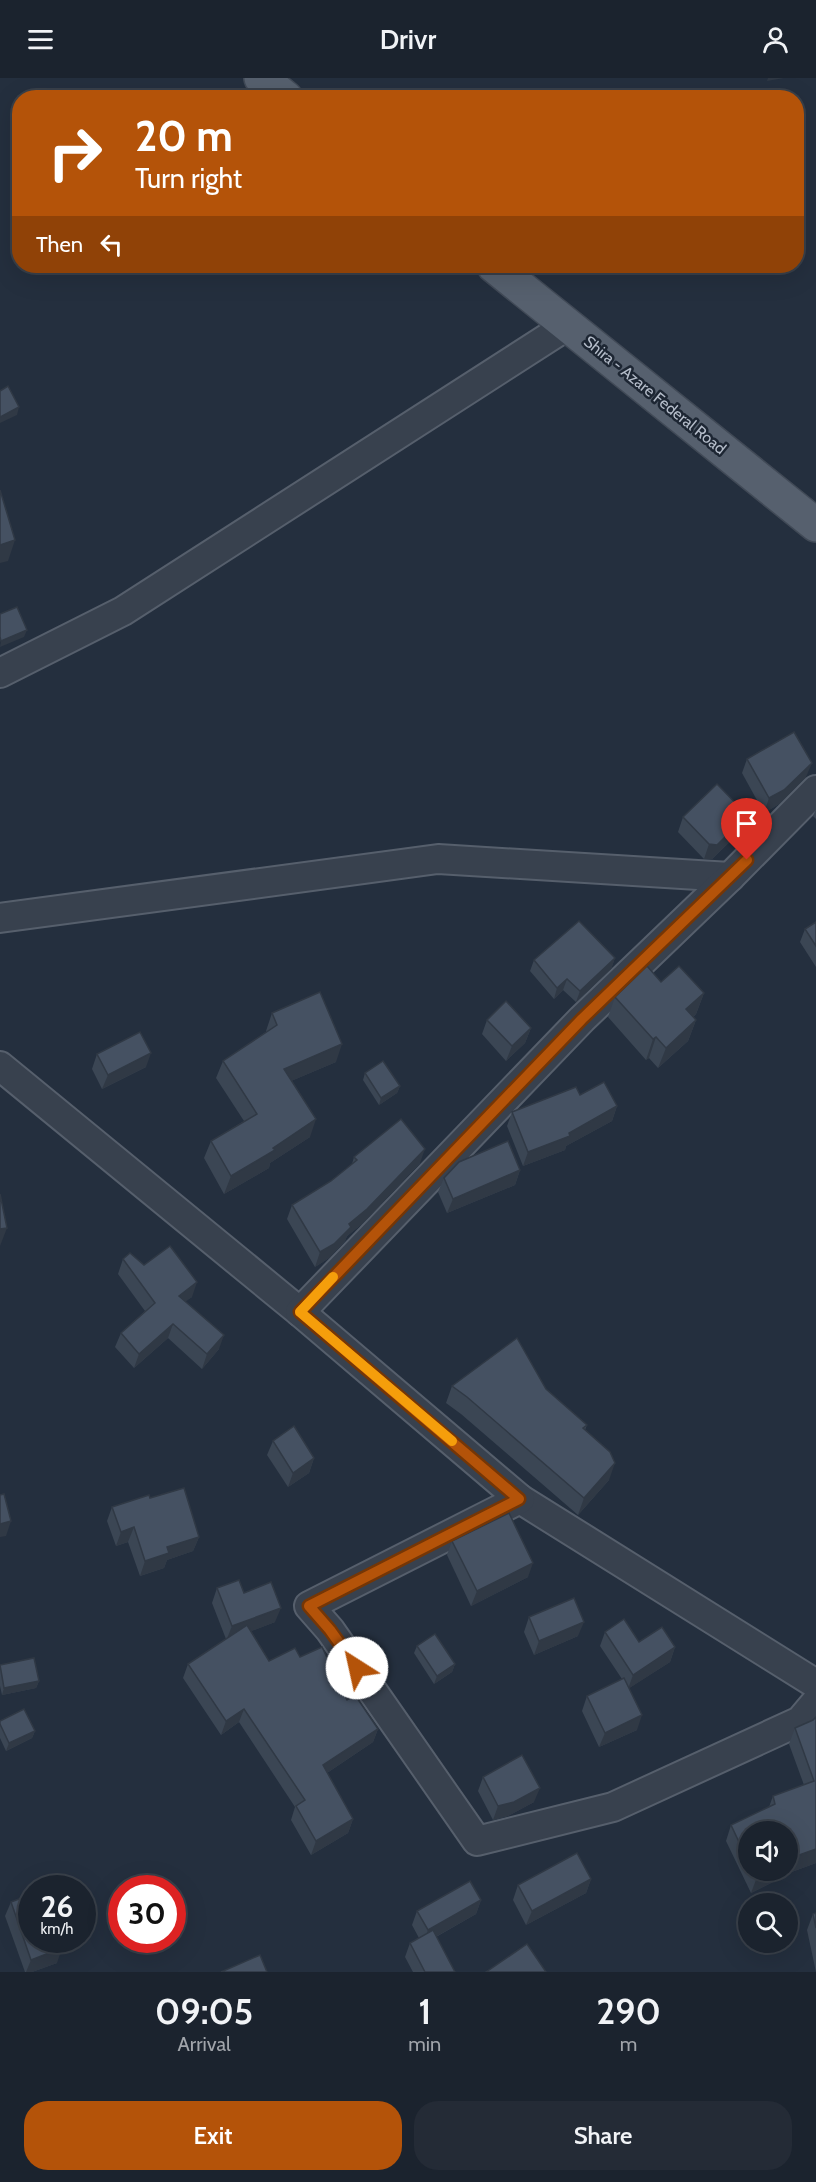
<!DOCTYPE html>
<style>
body{margin:0;font-family:Cabin,sans-serif;background:#242b36;color:#f1f3f6;height:100vh;display:flex;flex-direction:column;font-size:22px;white-space:nowrap}
*{box-sizing:border-box;margin:0}
p{font-size:20px;color:#a0a4aa}
.icon{flex:none;width:33px;height:33px;fill:none;stroke:currentColor;stroke-width:2;stroke-linecap:round;stroke-linejoin:round}
.map{position:relative;height:1894px;overflow:hidden}
.panel{display:flex;flex-direction:column;background:#1b232e;flex:1}
.panel>*{flex:none}
.guide{position:absolute;left:12px;top:12px;width:792px;height:183px;border-radius:24px;box-shadow:0 6px 24px #0002,0 0 0 2px #39404a;background:#b45309;color:#fff;overflow:hidden}
.fabs{position:absolute;left:738px;top:1743px;display:grid;gap:12px}
.fabs a{display:grid;place-items:center;width:60px;height:60px;border-radius:50%;background:#1b232e;box-shadow:0 6px 24px #0002,0 0 0 2px #39404a;font-size:30px}
.speed{position:absolute;left:18px;top:1797px;display:flex;gap:12px;font-size:30px;font-weight:700;text-align:center}
.speed>*{display:grid;place-content:center;width:78px;height:78px;border-radius:50%;background:#1b232e;box-shadow:0 6px 24px #0002,0 0 0 2px #39404a;line-height:1}
.speed small{font-size:15px;font-weight:400}
.speed .limit{border:9px solid #d22;background:#fff;color:#111}
.pin{position:absolute;display:grid;place-items:center;width:51px;height:51px;color:#fff;margin:-62px -26px;border-radius:50% 50% 50% 0;rotate:-45deg;box-shadow:0 0 6px #0007}
.pin .icon{rotate:45deg}
.me{position:absolute;width:66px;margin:-33px;rotate:325deg;stroke-linejoin:round;filter:drop-shadow(0 0 4px #0008)}
.turn{display:flex;align-items:center;gap:21px;height:126px;padding:0 24px;font-size:27px}
.turn .icon{width:78px;height:78px;stroke-width:2.5}
.turn b{display:block;font-size:42px;line-height:51px}
.then{display:flex;align-items:center;height:57px;padding:0 24px;background:#0003;gap:12px;font-size:22px}
.eta{display:flex;justify-content:space-evenly;align-items:center;height:102px;text-align:center}
.eta b{font-size:36px;font-weight:600;line-height:42px}
.button{display:flex;gap:12px;margin-top:auto;padding:12px 24px}
.button a{flex:1;height:69px;border-radius:24px;background:#b45309;color:#fff;font-size:24px;font-weight:600;line-height:69px;text-align:center}
.button a+a{background:#242b36;color:#f1f3f6}
header{display:flex;justify-content:space-between;align-items:center;height:78px;padding:0 24px;background:#1b232e;font-size:27px;font-weight:600}
.map>svg:first-child{display:block}
</style>
<header><svg class="icon" aria-label="menu" viewBox="0 0 24 24"><path d="M4 6h16M4 12h16M4 18h16"/></svg>Drivr<svg class="icon" aria-label="person" viewBox="0 0 24 24"><circle cx="12" cy="8" r="4"/><path d="M4 21q1-7 8-7t8 7"/></svg></header>
<div class="map">
<svg width="816" height="1894" viewBox="0 0 816 1894">
<rect width="100%" height="100%" fill="#242f3e"/>
<g fill="none" stroke-linecap="round" stroke-linejoin="round">
<g stroke="#565f6c" stroke-width="32">
<g id="minor">
<polyline points="0,595 123,533 568,247"/>
<polyline points="0,840 438,781 730,799"/>
<polyline points="0,988 300,1234 520,1421 816,1606"/>
<polyline points="300,1234 582,941 730,799 816,712"/>
<polyline points="520,1421 309,1528 330,1552 477,1763 613,1729 800,1643 816,1624"/>
</g>
</g>
<g stroke="#414a57" stroke-width="36">
<g id="primary">
<polyline points="261,0 286,20"/>
<polyline points="494,188 816,447"/>
</g>
</g>
<use href="#minor" stroke="#38414e" stroke-width="28"/>
<use href="#primary" stroke="#56606e" stroke-width="33"/>
</g>
<g fill="#3b4654" fill-rule="evenodd">
<polygon points="747,681 806,699 779,726 764,735 742,695"/>
<polygon points="816,731 816,741 813,738"/>
<polygon points="747,737 742,752 712,781 704,781 678,754 683,739"/>
<polygon points="816,844 816,889 800,864 805,851"/>
<polygon points="615,880 611,891 576,924 563,912 554,921 530,893 534,882"/>
<polygon points="661,904 704,915 696,936 693,939 696,942 688,963 658,990 649,980 646,982 608,939 615,919"/>
<polygon points="272,935 336,984 291,1003 310,1059 270,1085 269,1090 224,1116 204,1080 211,1063 244,1043 216,1000 223,983 266,954 266,953"/>
<polygon points="487,942 531,950 525,965 506,983 482,956"/>
<polygon points="97,976 146,989 102,1011 92,991"/>
<polygon points="365,995 400,1008 397,1015 379,1027 363,1002"/>
<polygon points="580,1017 617,1028 612,1043 566,1068 565,1072 523,1088 507,1048 512,1034"/>
<polygon points="354,1079 420,1085 362,1146 347,1158 345,1163 329,1180 315,1189 287,1141 292,1127 331,1103 352,1086"/>
<polygon points="520,1092 515,1107 447,1135 438,1114 444,1100"/>
<polygon points="123,1181 144,1187 192,1219 185,1223 219,1271 202,1291 168,1260 134,1290 115,1269 121,1255 145,1233 118,1196"/>
<polygon points="452,1308 546,1311 587,1347 585,1352 609,1402 578,1437 461,1336 446,1325"/>
<polygon points="273,1363 314,1380 309,1395 288,1409 267,1377"/>
<polygon points="150,1420 199,1459 193,1473 167,1482 164,1490 140,1498 128,1464 116,1468 107,1443 112,1429"/>
<polygon points="452,1463 528,1499 471,1528 447,1477"/>
<polygon points="217,1510 244,1515 275,1544 251,1553 269,1583 300,1579 378,1651 373,1664 327,1695 353,1741 348,1755 311,1777 291,1742 295,1729 239,1644 221,1657 183,1600 188,1586 226,1561 212,1525"/>
<polygon points="529,1539 578,1558 534,1577 524,1554"/>
<polygon points="605,1554 639,1564 675,1569 670,1584 629,1610 637,1652 599,1669 582,1633 587,1618 622,1601 600,1568"/>
<polygon points="417,1568 455,1586 452,1594 434,1606 414,1575"/>
<polygon points="0,1587 39,1603 36,1610 2,1617 0,1608"/>
<path d="M816,1639V1785L778,1799L777,1802L751,1815L726,1763L731,1747L769,1729L773,1718L804,1707L789,1666L795,1650L813,1642ZM748,1754L788,1792H748Z"/>
<polygon points="0,1643 35,1653 32,1660 6,1673 0,1660"/>
<polygon points="483,1699 534,1724 508,1738 493,1742 478,1713"/>
<polygon points="591,1801 586,1815 526,1847 513,1822 518,1807"/>
<polygon points="481,1822 476,1836 436,1859 455,1894 413,1894 405,1879 410,1865 419,1860 412,1847 417,1833"/>
<polygon points="11,1824 57,1885 32,1894 25,1894 5,1838"/>
<polygon points="816,1835 816,1894 807,1852 813,1836"/>
</g>
<g fill="#303945">
<polygon points="768,0 784,0 767,3"/>
<polygon points="19,329 17,337 0,345 0,339"/>
<polygon points="15,462 8,483 0,485 0,467"/>
<polygon points="27,552 24,559 0,569 1,563"/>
<polygon points="812,685 806,699 779,726 764,735 769,720"/>
<polygon points="747,737 742,752 712,781 704,781 709,766"/>
<polygon points="615,880 611,891 576,924 580,913"/>
<polygon points="567,901 563,912 554,921 557,910"/>
<polygon points="704,915 696,936 678,952 686,931"/>
<polygon points="696,942 688,963 658,990 666,970"/>
<polygon points="531,950 525,965 506,983 512,968"/>
<polygon points="656,959 649,980 646,982 653,961"/>
<polygon points="342,966 336,984 277,1009 284,991"/>
<polygon points="151,975 146,989 102,1011 108,997"/>
<polygon points="400,1008 397,1015 379,1027 381,1020"/>
<polygon points="617,1028 612,1043 566,1068 565,1072 523,1088 528,1074 569,1055"/>
<polygon points="316,1041 310,1059 270,1085 269,1090 224,1116 231,1098"/>
<polygon points="425,1071 420,1085 362,1146 347,1158 345,1163 329,1180 315,1189 320,1174"/>
<polygon points="520,1092 515,1107 447,1135 453,1121"/>
<polygon points="7,1150 0,1168 0,1151"/>
<polygon points="197,1204 192,1219 174,1232 179,1218"/>
<polygon points="173,1246 168,1260 134,1290 139,1276"/>
<polygon points="224,1257 219,1271 202,1291 207,1276"/>
<polygon points="314,1380 309,1395 288,1409 293,1395"/>
<polygon points="615,1385 609,1402 578,1437 584,1420"/>
<polygon points="11,1443 6,1458 0,1459 0,1446"/>
<polygon points="134,1449 128,1464 116,1468 121,1454"/>
<polygon points="199,1459 193,1473 167,1482 164,1490 140,1498 145,1483 167,1469"/>
<polygon points="533,1485 528,1499 471,1528 477,1513"/>
<polygon points="281,1530 275,1544 226,1563 232,1548"/>
<polygon points="584,1544 578,1558 534,1577 539,1563"/>
<polygon points="675,1569 670,1584 628,1611 633,1597"/>
<polygon points="455,1586 452,1594 434,1606 437,1598"/>
<polygon points="39,1603 36,1610 2,1617 4,1610"/>
<polygon points="244,1631 239,1644 221,1657 226,1643"/>
<polygon points="642,1637 637,1652 599,1669 605,1655"/>
<polygon points="378,1651 373,1664 318,1701 323,1687"/>
<polygon points="35,1653 32,1660 6,1673 9,1665"/>
<polygon points="540,1710 534,1724 508,1738 493,1742 498,1728"/>
<polygon points="353,1741 348,1755 311,1777 316,1763"/>
<polygon points="816,1771 816,1785 778,1799 777,1802 751,1815 757,1799 770,1792 788,1792 788,1781"/>
<polygon points="591,1801 586,1815 526,1847 532,1833"/>
<polygon points="481,1822 476,1836 423,1866 428,1852"/>
<polygon points="62,1870 57,1885 32,1894 26,1894 31,1882"/>
</g>
<g fill="#455162" stroke="#303945" stroke-width="1.5">
<polygon points="8,308 19,329 0,339 0,313"/>
<polygon points="0,412 15,462 0,467"/>
<polygon points="17,529 27,552 1,563 0,559 0,536"/>
<polygon points="794,654 812,685 784,712 769,720 747,681"/>
<polygon points="717,706 747,737 717,767 709,766 683,739"/>
<polygon points="579,843 615,880 580,913 567,901 557,910 534,882"/>
<polygon points="816,844 816,868 805,851"/>
<polygon points="647,888 661,904 679,888 704,915 686,931 696,942 666,970 656,959 653,961 615,919"/>
<polygon points="320,914 342,966 284,991 316,1041 273,1070 275,1072 231,1098 211,1063 257,1036 223,983 277,947 272,935"/>
<polygon points="506,923 531,950 512,968 487,942"/>
<polygon points="140,954 151,975 108,997 97,976"/>
<polygon points="383,983 400,1008 381,1020 365,995"/>
<polygon points="604,1004 617,1028 569,1055 570,1058 528,1074 512,1034 576,1009 580,1017"/>
<polygon points="401,1041 425,1071 367,1131 349,1146 351,1149 334,1166 320,1174 292,1127 331,1103 357,1082 354,1079"/>
<polygon points="508,1063 520,1092 453,1121 444,1100 459,1084"/>
<polygon points="0,1116 7,1150 0,1151"/>
<polygon points="170,1168 197,1204 179,1218 224,1257 207,1276 173,1246 139,1276 121,1255 155,1225 123,1181 130,1175 144,1187"/>
<polygon points="517,1260 546,1311 587,1347 583,1350 610,1374 615,1385 584,1420 467,1319 452,1308"/>
<polygon points="294,1348 314,1380 293,1395 273,1363"/>
<polygon points="184,1410 199,1459 167,1469 169,1475 145,1483 134,1449 121,1454 112,1429 149,1417 150,1420"/>
<polygon points="4,1416 11,1443 0,1446 0,1417"/>
<polygon points="509,1435 533,1485 477,1513 452,1463"/>
<polygon points="239,1502 244,1515 271,1504 281,1530 232,1548 217,1510"/>
<polygon points="574,1520 584,1544 539,1563 529,1539"/>
<polygon points="624,1541 639,1564 662,1549 675,1569 633,1597 605,1554"/>
<polygon points="247,1547 269,1583 295,1570 300,1579 322,1569 347,1622 355,1617 378,1651 323,1687 353,1741 316,1763 296,1728 305,1722 244,1631 226,1643 188,1586"/>
<polygon points="435,1556 455,1586 437,1598 417,1568"/>
<polygon points="34,1580 39,1603 4,1610 0,1587"/>
<polygon points="624,1600 642,1637 605,1655 587,1618"/>
<polygon points="24,1631 35,1653 9,1665 0,1646 0,1643"/>
<polygon points="816,1639 816,1771 788,1781 788,1754 748,1754 748,1783 731,1747 775,1726 773,1718 814,1703 795,1650 813,1642"/>
<polygon points="522,1677 540,1710 514,1724 498,1728 483,1699"/>
<polygon points="577,1775 591,1801 532,1833 518,1807"/>
<polygon points="753,1792 770,1792 757,1799"/>
<polygon points="470,1803 481,1822 428,1852 417,1833"/>
<polygon points="32,1816 32,1862 59,1862 62,1870 31,1882 11,1824"/>
<polygon points="816,1835 816,1850 813,1836"/>
<polygon points="433,1852 455,1894 425,1894 410,1865"/>
<polygon points="527,1866 546,1894 486,1894"/>
<polygon points="260,1877 267,1894 221,1894"/>
</g>
<g fill="none" stroke-linecap="round" stroke-linejoin="round">
<g stroke="#753606" stroke-width="15">
<polyline id="route" points="357,1590 330,1552 309,1528 519,1421 300,1234 582,941 747,782"/>
</g>
<use href="#route" stroke="#b45309" stroke-width="10"/>
<polyline stroke="#f59e0b" stroke-width="10" points="333,1199 300,1234 452,1363"/>
</g>
<g text-anchor="middle" dominant-baseline="central" stroke-width="5" stroke-linejoin="round" paint-order="stroke">
<g font-size="16" fill="#b4bcc9" stroke="#1d2633">
<text transform="translate(655 317) rotate(39)">Shira - Azare Federal Road</text>
</g>
</g>
</svg>
<div class="fabs">
<a><svg class="icon" aria-label="sound" viewBox="0 0 24 24"><path d="M4 9h4l5-4v14l-5-4H4zM17 9q2 3 0 6"/></svg></a>
<a><svg class="icon" aria-label="search" viewBox="0 0 24 24"><circle cx="10" cy="10" r="6"/><path d="M15 15l6 6"/></svg></a>
</div>
<div class="speed"><div>26<small>km/h</small></div><div class="limit">30</div></div>
<div class="pin" style="left:747px;top:782px;background:#d93025"><svg class="icon" aria-label="arrive" viewBox="0 0 24 24"><path d="M6 21V4h12l-3 4 3 4H6"/></svg></div>
<svg class="me" style="left:357px;top:1590px" viewBox="-20 -20 40 40"><circle r="19" fill="#fff"/><path d="M0-13L10 11 0 6-10 11z" fill="#b45309"/></svg>
<div class="guide">
<div class="turn"><svg class="icon" aria-label="right" viewBox="0 0 24 24"><path d="M7 20v-9h11M14 6l5 5-5 5"/></svg><div><b>20 m</b>Turn right</div></div>
<div class="then">Then<svg class="icon" aria-label="left" viewBox="0 0 24 24"><path d="M17 20v-9H6M10 6l-5 5 5 5"/></svg></div>
</div>
</div>
<section class="panel">
<div class="eta">
<div><b>09:05</b><p>Arrival</p></div>
<div><b>1</b><p>min</p></div>
<div><b>290</b><p>m</p></div>
</div>
<div class="button"><a>Exit</a><a>Share</a></div>
</section>
